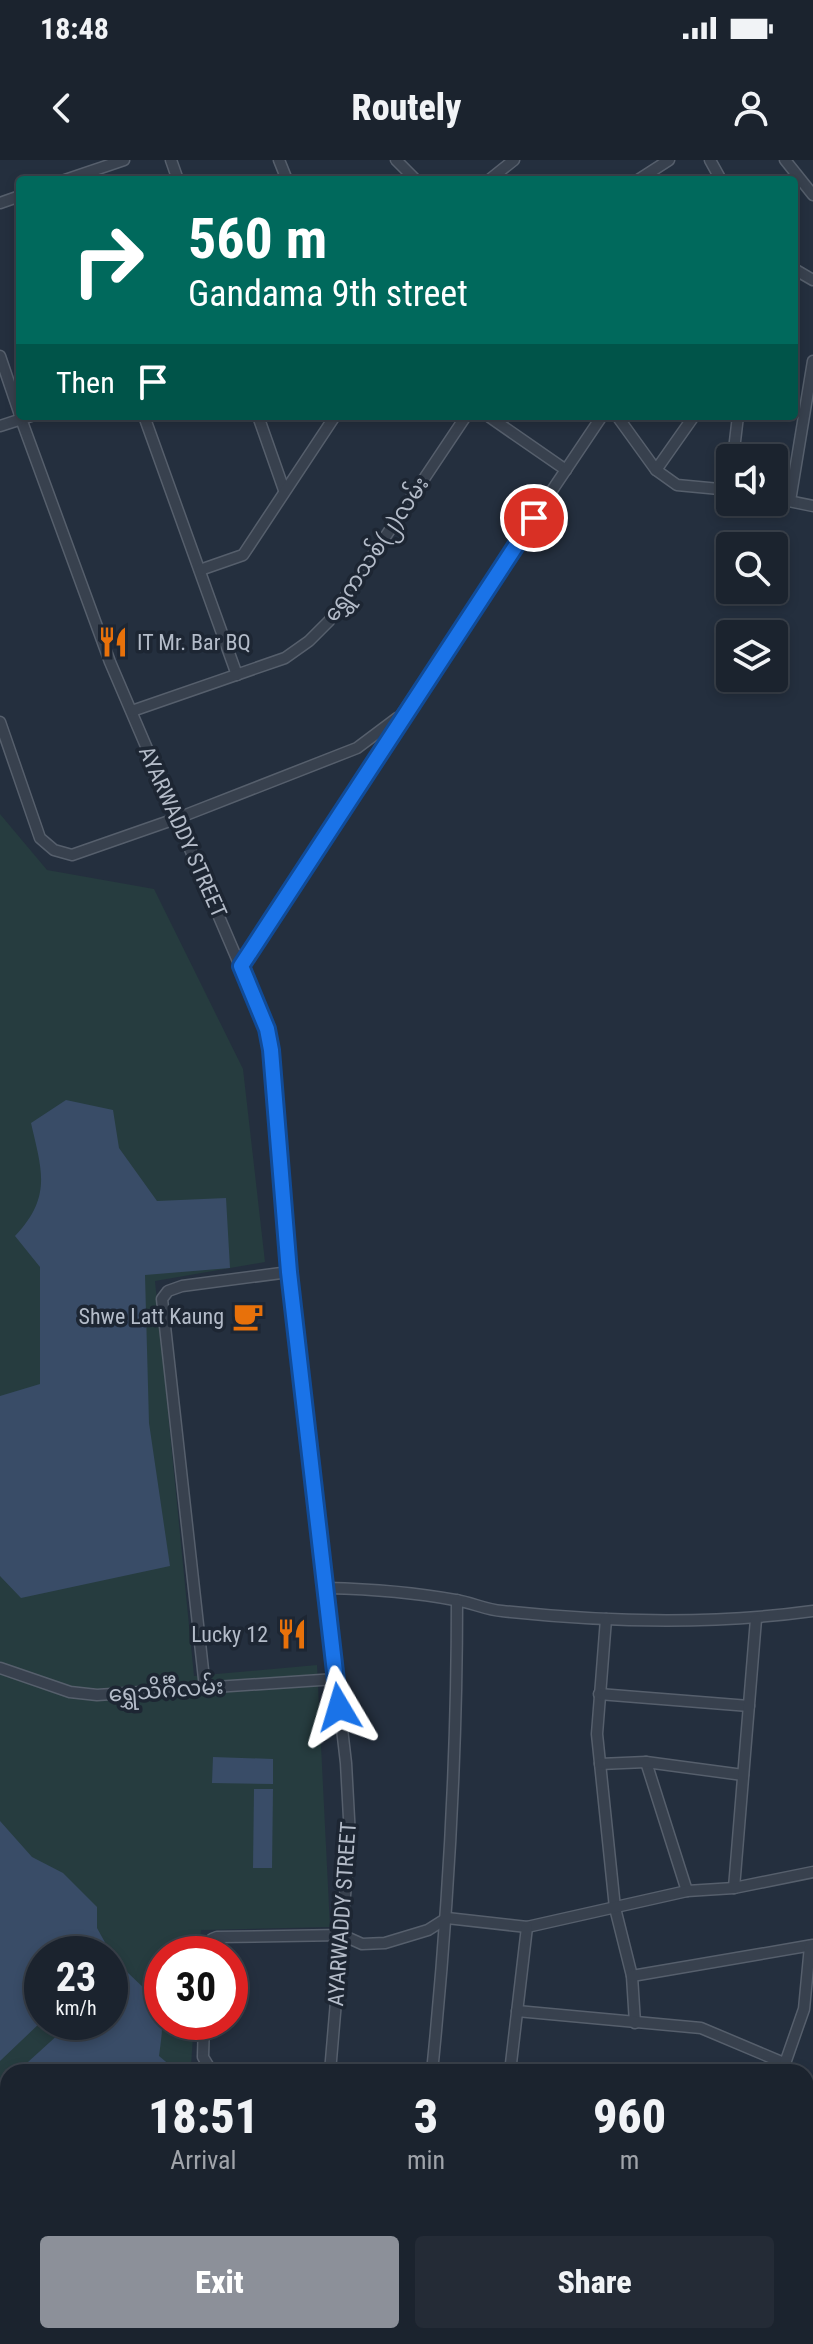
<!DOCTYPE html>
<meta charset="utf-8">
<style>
body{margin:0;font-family:"Roboto Condensed","Noto Sans Myanmar",sans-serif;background:#242b36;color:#f1f3f6;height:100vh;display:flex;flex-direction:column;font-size:30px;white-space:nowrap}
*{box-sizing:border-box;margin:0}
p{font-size:26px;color:#a0a4aa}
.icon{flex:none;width:44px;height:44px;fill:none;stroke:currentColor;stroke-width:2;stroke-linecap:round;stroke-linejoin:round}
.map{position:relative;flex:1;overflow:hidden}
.details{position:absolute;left:0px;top:1904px;width:814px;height:280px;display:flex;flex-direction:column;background:#1b232e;border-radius:24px 24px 0 0;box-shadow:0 4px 12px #0003,0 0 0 2px #39404a}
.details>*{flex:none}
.hud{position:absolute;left:16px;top:16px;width:782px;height:244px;border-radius:8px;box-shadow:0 4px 12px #0003,0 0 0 2px #39404a;background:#00695c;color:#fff;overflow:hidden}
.fabs{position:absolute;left:716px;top:284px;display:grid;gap:16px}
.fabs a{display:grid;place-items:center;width:72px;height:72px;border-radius:8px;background:#1b232e;box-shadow:0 4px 12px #0003,0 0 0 2px #39404a;font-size:40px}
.speed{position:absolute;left:24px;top:1776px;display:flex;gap:16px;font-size:40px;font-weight:700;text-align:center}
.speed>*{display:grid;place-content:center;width:104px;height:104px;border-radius:50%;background:#1b232e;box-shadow:0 4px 12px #0003,0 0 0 2px #39404a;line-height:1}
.speed small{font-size:20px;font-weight:400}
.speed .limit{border:12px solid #d22;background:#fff;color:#111}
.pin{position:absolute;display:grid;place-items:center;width:68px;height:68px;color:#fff;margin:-34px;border:4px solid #fff;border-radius:50%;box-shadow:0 2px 8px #0007}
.me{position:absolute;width:88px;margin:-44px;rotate:353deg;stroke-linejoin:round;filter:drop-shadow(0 0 6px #0008)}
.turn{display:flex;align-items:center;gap:28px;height:168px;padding:0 40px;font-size:36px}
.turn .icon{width:104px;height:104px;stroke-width:2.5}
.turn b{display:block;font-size:56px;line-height:68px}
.then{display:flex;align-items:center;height:76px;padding:0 40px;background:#0003;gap:16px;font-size:30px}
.eta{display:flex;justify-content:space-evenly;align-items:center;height:136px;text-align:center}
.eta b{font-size:48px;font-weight:800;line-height:56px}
.button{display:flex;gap:16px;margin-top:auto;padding:16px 40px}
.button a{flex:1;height:92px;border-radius:8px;background:#8c9099;color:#fff;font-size:32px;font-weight:800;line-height:92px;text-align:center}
.button a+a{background:#242b36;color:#f1f3f6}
.status{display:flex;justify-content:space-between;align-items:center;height:56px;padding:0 40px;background:#1b232e;direction:ltr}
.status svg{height:22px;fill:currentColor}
header{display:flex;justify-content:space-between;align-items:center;height:104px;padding:0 40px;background:#1b232e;font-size:36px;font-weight:800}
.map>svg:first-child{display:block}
</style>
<div class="status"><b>18:48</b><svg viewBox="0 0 49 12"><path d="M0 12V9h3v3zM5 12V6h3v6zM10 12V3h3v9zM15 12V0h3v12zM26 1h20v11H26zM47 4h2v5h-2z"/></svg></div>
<header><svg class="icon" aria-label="back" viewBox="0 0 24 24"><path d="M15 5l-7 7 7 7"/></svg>Routely<svg class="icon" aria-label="person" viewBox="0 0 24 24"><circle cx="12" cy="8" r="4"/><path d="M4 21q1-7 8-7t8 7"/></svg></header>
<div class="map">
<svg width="813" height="2184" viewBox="0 0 813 2184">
<rect width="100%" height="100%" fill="#242f3e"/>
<path fill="#263c3f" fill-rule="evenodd" d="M0,654L47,710L154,729L243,909L265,1102L155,1121L194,1516L317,1505L330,1767L201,1770L199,1794H162V1862H194L191,1906L197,1912H8V2154L0,2151ZM42,1794H110V1862H42Z"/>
<g fill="#394c67">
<path d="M66,940L113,950L119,988L157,1041L226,1038L230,1108L145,1115L149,1263L170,1406L21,1438L0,1416V1236L40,1224V1107L15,1076C52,1037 42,1011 31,963Z"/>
<polygon points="213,1597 273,1599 273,1624 212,1623"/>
<polygon points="254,1629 273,1629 272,1708 253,1708"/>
<polygon points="0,1661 32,1697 63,1713 97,1747 97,1768 107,1786 103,1794 42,1794 42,1861 0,1901"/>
<path d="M127,1812C164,1847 166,1845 159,1896L178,1912H17L72,1862H110V1827Z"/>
<polygon points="8,1920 8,2054 0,2027 0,1928"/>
<polygon points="76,2176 263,2176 264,2184 108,2184 83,2183"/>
</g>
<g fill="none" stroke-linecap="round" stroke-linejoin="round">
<g stroke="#565f6c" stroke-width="13">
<g id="minor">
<polyline points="171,0 178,20"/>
<polyline points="279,0 287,20"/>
<polyline points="396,0 416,20"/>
<polyline points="710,0 721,20"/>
<polyline points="785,0 813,35"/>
<polyline points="65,20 124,0"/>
<polyline points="489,20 514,0"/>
<polyline points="638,20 669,0"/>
<polyline points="0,43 20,36"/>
<polyline points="794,109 813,120"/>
<polyline points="0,196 20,255"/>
<polyline points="20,256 110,502 267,869 289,1112 346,1603 350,1677 330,1912"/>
<polyline points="144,256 237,515"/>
<polyline points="258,256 284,330"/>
<polyline points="488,256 566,310"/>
<polyline points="617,256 656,310 677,325 730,330"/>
<polyline points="0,266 31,256"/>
<polyline points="733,298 738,256"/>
<polyline points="656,310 694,256"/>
<polyline points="774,338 813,346"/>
<polyline points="790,341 813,201"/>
<polyline points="200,410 243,395 335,256"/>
<polyline points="132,551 285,498 309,481 329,461 466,256"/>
<polyline points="0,562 40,678 54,690 72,695 178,658 357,588 397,558"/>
<polyline points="241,806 404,551 602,256"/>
<path d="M327,1428C370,1429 412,1432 455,1440C471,1442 486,1450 502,1451C604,1462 711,1465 813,1451"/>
<polyline points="606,1459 597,1574 615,1748 632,1816 635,1863"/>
<polyline points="0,1508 70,1532 97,1535 336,1519"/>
<polyline points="205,1528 162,1139 168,1131 182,1126 289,1112"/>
<polyline points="599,1534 749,1546"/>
<polyline points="646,1602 687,1731"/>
<polyline points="600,1604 646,1602 743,1615"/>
<polyline points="734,1728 756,1459"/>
<polyline points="209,1794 212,1779 217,1777 342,1775 362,1784 385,1783 428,1770 447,1758 527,1767 687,1731 734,1728 813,1712"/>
<polyline points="632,1816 813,1785"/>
<polyline points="517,1851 701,1868 784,1903"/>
<polyline points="204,1862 203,1897 212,1912"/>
<path d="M432,1912C448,1754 457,1598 457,1440"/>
<polyline points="510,1912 527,1767"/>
<polyline points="782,1912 804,1849 810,1786"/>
<polyline points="806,2068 813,2047"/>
<polyline points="0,2165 8,2168"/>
<polyline points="39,2176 58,2184"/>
<polyline points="306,2184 306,2176"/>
<polyline points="411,2184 412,2176"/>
<polyline points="484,2184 485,2176"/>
<polyline points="563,2184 564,2176"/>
<polyline points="689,2184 692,2176"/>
<polyline points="765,2184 768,2176"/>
</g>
</g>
<use href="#minor" stroke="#38414e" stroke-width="10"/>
</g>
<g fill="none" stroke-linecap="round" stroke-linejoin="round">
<g stroke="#114b97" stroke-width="20">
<polyline id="route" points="339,1547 289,1112 271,890 267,869 241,806 534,358"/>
</g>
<use href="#route" stroke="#1a73e8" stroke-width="14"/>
</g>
<defs>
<g id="restaurant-bare" transform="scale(2.4)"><path d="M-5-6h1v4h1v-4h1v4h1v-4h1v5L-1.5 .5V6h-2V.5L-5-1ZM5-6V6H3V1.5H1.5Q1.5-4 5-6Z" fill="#e8710a" stroke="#1d2633" stroke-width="2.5" paint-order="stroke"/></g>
<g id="cafe-bare" transform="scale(2.4)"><path d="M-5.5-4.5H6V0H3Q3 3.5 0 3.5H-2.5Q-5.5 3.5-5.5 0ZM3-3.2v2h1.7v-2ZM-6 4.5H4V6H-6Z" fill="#e8710a" stroke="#1d2633" stroke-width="2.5" paint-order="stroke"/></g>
</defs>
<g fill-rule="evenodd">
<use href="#restaurant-bare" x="113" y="482"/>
<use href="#cafe-bare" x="248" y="1156"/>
<use href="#restaurant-bare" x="292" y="1474"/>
</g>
<g text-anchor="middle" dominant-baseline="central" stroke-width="7" stroke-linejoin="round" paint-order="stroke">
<g font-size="22" fill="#b4bcc9" stroke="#1d2633">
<text transform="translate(376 389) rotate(-56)">ရွှေကသစ်(၂)လမ်း</text>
<text transform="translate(183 672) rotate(66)">AYARWADDY STREET</text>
<text transform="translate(166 1530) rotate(-4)">ရွှေသိင်္ဂီလမ်း</text>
<text transform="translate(342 1754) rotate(-86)">AYARWADDY STREET</text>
</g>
<g font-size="22" fill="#b4bcc9" stroke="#1d2633" text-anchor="end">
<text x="137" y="482" text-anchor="start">IT Mr. Bar BQ</text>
<text x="224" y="1156">Shwe Latt Kaung</text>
<text x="268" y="1474">Lucky 12</text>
</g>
</g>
</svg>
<div class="fabs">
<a><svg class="icon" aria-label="sound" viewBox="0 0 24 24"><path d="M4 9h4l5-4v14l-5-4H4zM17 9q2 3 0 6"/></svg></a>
<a><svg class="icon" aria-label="search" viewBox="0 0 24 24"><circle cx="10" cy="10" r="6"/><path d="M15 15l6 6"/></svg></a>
<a><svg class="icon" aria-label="layers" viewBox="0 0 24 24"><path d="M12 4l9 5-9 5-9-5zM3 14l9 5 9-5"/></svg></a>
</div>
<div class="speed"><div>23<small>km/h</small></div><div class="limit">30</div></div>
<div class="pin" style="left:534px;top:358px;background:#d93025"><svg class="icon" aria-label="arrive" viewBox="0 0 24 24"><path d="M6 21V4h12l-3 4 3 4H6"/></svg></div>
<svg class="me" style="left:339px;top:1547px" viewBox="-20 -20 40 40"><path d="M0-17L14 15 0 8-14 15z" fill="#1a73e8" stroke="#fff" stroke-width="4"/></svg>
<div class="hud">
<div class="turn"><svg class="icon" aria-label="right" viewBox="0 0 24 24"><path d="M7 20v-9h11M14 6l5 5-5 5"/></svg><div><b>560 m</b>Gandama 9th street</div></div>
<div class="then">Then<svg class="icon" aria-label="arrive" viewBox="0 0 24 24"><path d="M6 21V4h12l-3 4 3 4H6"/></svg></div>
</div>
<section class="details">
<div class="eta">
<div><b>18:51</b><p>Arrival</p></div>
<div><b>3</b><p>min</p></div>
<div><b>960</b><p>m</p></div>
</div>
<div class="button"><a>Exit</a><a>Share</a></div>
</section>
</div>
